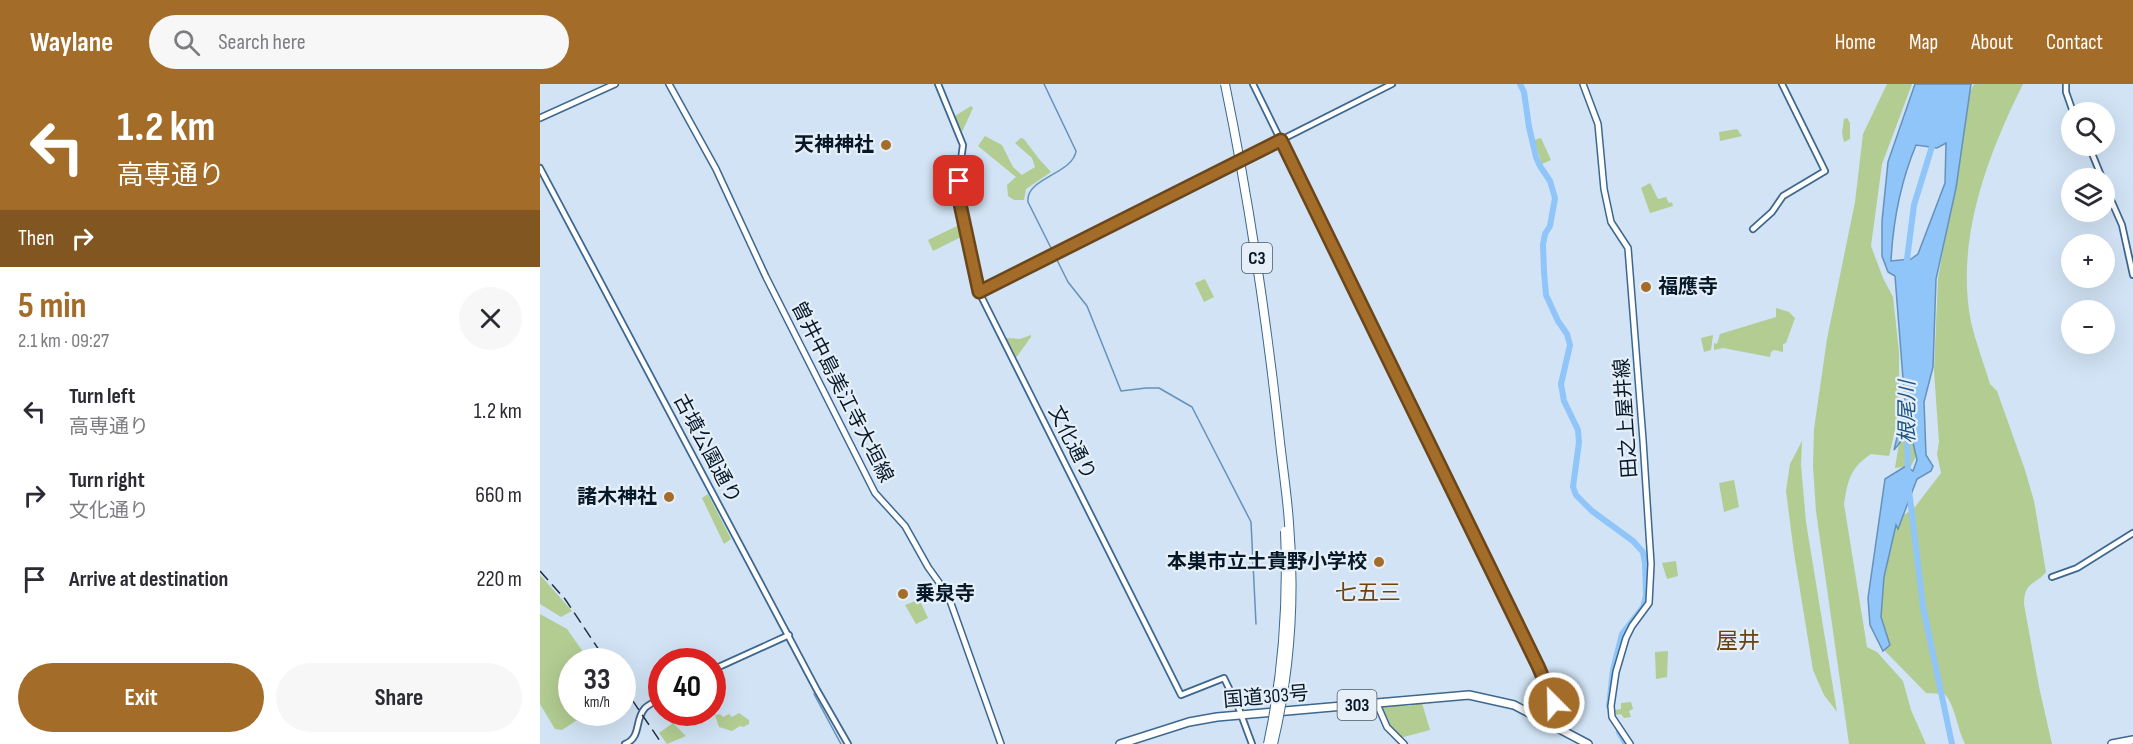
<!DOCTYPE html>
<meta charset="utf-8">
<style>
body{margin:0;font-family:"Sofia Sans Condensed","Noto Sans JP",sans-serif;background:#f7f7f7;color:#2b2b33;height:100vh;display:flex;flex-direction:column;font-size:22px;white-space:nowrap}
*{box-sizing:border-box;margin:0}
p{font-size:20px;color:#7c7c81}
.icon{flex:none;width:33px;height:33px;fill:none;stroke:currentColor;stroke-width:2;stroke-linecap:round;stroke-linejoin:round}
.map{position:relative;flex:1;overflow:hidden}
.panel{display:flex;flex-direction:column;background:#fff;width:540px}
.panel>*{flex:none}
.top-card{background:#a36c28;color:#fff;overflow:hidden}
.controls{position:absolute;left:1521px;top:18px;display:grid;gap:12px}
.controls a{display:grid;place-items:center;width:54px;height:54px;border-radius:50%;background:#fff;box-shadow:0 6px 24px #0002;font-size:30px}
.speed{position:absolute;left:18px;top:564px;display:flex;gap:12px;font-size:30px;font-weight:700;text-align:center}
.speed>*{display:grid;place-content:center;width:78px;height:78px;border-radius:50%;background:#fff;box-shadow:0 6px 24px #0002;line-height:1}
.speed small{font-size:15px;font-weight:400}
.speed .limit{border:9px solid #d22;background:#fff;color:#111}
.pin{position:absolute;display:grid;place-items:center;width:51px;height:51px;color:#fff;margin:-26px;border-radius:12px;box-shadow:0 3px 9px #0006}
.me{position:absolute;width:66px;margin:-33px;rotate:337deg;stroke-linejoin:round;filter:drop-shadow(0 0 4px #0008)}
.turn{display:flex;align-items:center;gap:21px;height:126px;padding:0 18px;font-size:27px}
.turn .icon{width:78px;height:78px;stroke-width:2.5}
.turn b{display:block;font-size:42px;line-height:51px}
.then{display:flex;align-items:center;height:57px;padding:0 18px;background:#0003;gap:12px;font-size:22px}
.round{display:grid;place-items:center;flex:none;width:63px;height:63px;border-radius:32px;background:#f7f7f7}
.head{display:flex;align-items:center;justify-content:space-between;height:102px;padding:0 18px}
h1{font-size:36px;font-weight:700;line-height:45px;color:#a36c28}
.action{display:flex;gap:12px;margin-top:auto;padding:12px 18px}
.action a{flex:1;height:69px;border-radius:36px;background:#a36c28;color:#fff;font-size:24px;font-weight:700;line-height:69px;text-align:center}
.action a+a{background:#f7f7f7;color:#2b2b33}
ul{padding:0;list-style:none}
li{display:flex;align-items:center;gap:18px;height:84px;padding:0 18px}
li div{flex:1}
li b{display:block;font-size:22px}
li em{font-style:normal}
header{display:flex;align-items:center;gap:36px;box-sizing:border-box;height:84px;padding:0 30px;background:#a36c28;color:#fff}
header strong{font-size:28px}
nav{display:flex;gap:33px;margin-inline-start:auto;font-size:21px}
.search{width:420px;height:54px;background:#f7f7f7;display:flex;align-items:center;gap:15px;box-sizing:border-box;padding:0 21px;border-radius:33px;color:#7c7c81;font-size:22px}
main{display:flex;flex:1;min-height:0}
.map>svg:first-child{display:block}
</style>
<header>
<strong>Waylane</strong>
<div class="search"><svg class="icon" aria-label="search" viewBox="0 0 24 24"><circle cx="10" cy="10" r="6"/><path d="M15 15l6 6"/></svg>Search here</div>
<nav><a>Home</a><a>Map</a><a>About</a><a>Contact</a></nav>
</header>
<main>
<section class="panel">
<div class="top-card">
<div class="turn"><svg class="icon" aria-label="left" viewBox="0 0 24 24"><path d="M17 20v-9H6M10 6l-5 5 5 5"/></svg><div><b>1.2 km</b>高専通り</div></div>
<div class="then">Then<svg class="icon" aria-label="right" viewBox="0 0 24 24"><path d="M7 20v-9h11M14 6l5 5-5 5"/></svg></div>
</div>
<div class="head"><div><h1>5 min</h1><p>2.1 km · 09:27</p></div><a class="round"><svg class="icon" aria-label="close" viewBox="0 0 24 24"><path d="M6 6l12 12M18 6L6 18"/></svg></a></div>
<ul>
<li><svg class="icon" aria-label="left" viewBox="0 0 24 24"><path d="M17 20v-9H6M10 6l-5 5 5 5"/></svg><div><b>Turn left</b><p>高専通り</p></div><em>1.2 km</em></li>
<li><svg class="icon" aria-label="right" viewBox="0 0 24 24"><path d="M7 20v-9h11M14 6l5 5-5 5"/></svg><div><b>Turn right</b><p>文化通り</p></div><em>660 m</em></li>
<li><svg class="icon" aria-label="arrive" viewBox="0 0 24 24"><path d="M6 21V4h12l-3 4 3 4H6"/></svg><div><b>Arrive at destination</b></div><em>220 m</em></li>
</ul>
<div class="action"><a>Exit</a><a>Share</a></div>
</section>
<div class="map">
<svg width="1593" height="660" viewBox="0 0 1593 660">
<rect width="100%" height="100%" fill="#d1e3f5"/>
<g fill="#b2cc92">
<path d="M1347,0H1372L1342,80L1331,162L1343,194L1353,213L1359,268V329L1349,372L1331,370C1310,384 1308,396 1304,420L1327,563L1337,568L1363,597L1371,626L1386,660H1309L1276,427L1273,382L1274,345L1287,255L1315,118L1323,50Z"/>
<path d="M1434,0H1483C1447,72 1415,157 1431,238C1436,259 1444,280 1450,300L1457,307L1485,386L1494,417L1506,488C1494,502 1484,498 1484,520L1499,603L1512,660H1425C1417,644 1416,624 1405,610L1386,609L1345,567L1337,526L1350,441L1375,423L1401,389L1397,370L1399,358L1394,287L1398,195L1413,107L1423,23Z"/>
<polygon points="431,22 433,24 422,48 415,32"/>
<polygon points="1307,34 1310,39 1310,55 1304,58 1302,49 1304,35"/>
<polygon points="1197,45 1202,52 1180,57 1179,48"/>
<polygon points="445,52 462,61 473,83 482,91 495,83 492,74 475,59 481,54 484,55 499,75 511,88 486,105 484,116 474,116 468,112 467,101 476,93 438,62"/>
<polygon points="1001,54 1011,76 1002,80 994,56"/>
<polygon points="1110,99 1118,115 1126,113 1129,119 1132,118 1133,122 1110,129 1101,104"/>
<polygon points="417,142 421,153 393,167 388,156"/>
<polygon points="665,195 674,213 664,218 655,199"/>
<polygon points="1236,224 1249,228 1255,234 1246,259 1243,260 1243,268 1234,266 1231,268 1230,273 1183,264 1174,266 1174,259 1177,260 1180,250 1236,233"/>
<polygon points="491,251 491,253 475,275 465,254 480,255"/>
<polygon points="1173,251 1171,266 1164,268 1161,254"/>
<polygon points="1378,310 1383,359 1371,382 1355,384 1362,341"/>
<polygon points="1262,357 1261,381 1266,438 1297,628 1284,611 1273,586 1254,469 1246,407 1250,380"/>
<polygon points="1194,396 1199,423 1184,428 1179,399"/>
<polygon points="168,410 191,455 184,460 162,414"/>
<polygon points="1136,477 1138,492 1127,495 1122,479"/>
<polygon points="0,491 32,527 21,533 0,520"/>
<polygon points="378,516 380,517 388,534 376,540 365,521"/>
<polygon points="0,530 27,545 48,575 44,577 32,578 32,628 48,629 22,646 15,645 0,620"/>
<polygon points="1128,567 1127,593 1116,595 1115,568"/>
<polygon points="1091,618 1093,625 1089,627 1091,633 1084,634 1081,630 1076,631 1075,626 1081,625 1081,619"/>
<polygon points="876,619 882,619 890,646 860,654 848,643 841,622 870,622"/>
<polygon points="199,629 209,636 209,640 203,643 200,642 192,647 179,643 175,631 180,630 183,633 189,630 192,633"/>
<polygon points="133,639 146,652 127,660 119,649"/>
</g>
<path fill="#8fc5f8" stroke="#6691ba" stroke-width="1.5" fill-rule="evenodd" d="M1375,0H1431L1416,104L1396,195L1393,283L1384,318L1386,371L1393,382L1391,387L1377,395L1358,445L1356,441L1344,493L1341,533L1350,561L1343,567L1330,541L1328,514L1345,395L1366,382L1373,387L1377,376L1370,346L1354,366L1365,320L1355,192L1348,188L1342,172V137L1348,78ZM1406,59L1405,99L1378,170L1371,175L1351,177C1353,138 1361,97 1376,61L1397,64Z"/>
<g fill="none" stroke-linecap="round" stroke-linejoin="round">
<g stroke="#6691ba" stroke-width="1.5">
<path d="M504,0L536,67C533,90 485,94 488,118L513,168"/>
<polyline points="515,172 528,198 547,222 581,307 606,304 619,304 652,323 711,438 716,540"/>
<polyline points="274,610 301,660"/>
</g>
<g stroke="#8fc5f8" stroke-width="6">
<polyline points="980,0 984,8 989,43 996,73 1000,82 1010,97 1015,114 1010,142 1005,150 1003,161 1004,188 1006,211 1018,237 1027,250 1030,261 1021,300 1024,317 1038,346 1039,358 1033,403 1036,411 1052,427 1093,457 1103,468 1105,479 1106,512 1103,523 1082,550 1073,586 1069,622"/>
<polyline points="1366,183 1374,121 1394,56"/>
<polyline points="1367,343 1368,390"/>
<polyline points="1369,406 1383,523 1412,660"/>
<polyline points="1079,648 1086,660"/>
</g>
<g stroke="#3d678e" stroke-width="8">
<g id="tertiary">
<polyline points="398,0 423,61 417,106 439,208 641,611 684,594 699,625 712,660"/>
<polyline points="713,0 1013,611 1015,619 1004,636"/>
<polyline points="1526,0 1526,8 1533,28"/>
<polyline points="1549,62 1562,94"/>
<polyline points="0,84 277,606 308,660"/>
<polyline points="1564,100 1582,141 1593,191"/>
<polyline points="1213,145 1232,128 1243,112 1285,87 1242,0"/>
<polyline points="439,208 852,0"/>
<polyline points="1512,493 1537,484 1593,449"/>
<polyline points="172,586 249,551"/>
<path d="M85,660C102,653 94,636 105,624C109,620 116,617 122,614"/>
</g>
</g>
<g stroke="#3d678e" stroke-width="8">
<g id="secondary">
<polyline points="129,0 176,85 226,193 335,409 365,442 388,483 408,511 461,660"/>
<polyline points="1043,0 1058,40 1064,105 1071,138 1088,164 1103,356 1111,480 1109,519 1092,542 1086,554 1076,588 1071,622 1072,633 1090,660"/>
<polyline points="0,34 75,0"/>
<polyline points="837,620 847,643 864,660"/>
</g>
</g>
<g stroke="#3d678e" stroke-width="10">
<g id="trunk">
<polyline points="580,660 649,638 677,633 929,611 974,621 1048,660"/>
<polyline points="1572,660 1593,656"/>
</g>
</g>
<use href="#tertiary" stroke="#fff" stroke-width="4.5"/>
<use href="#secondary" stroke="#fff" stroke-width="5"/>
<use href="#trunk" stroke="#fff" stroke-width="7"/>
<g stroke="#1f3141" stroke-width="1.5" stroke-dasharray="12 6" stroke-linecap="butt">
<polyline points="0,487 25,515 67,578"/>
<polyline points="82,601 122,660"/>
</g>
<g stroke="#3d678e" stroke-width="10" stroke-linecap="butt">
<g id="motorway-bridge">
<path d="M685,0C709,116 726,232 739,349C742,379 747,409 749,439C755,512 750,589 733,660"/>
<path d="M728,660C743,590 748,518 745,447"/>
</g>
</g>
<use href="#motorway-bridge" stroke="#fff" stroke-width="8"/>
</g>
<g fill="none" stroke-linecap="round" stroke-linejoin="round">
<g stroke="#6a461a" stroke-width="15">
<polyline id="route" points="419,97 417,106 439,208 741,56 998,582 1014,619"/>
</g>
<use href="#route" stroke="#a36c28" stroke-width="10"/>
</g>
<g fill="#a36c28" stroke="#e6eff8" stroke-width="2">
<circle cx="346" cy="61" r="6"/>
<circle cx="1106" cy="203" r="6"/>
<circle cx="129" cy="413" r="6"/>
<circle cx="839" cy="478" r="6"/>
<circle cx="363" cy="510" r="6"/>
</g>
<g text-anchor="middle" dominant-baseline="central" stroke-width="4.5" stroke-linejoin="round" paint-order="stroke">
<g fill="#e6eff8" stroke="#4a5967" stroke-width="1.5">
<rect x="702" y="159" width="30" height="30" rx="4.5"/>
<rect x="797.5" y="606" width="39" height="30" rx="4.5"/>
</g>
<g font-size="18" font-weight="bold" fill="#071929">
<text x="717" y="174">C3</text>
<text x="817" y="621">303</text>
</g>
<g font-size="20" font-weight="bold" fill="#071929" stroke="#e6eff8" text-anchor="end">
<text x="334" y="61">天神神社</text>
<text x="1118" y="203" text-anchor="start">福應寺</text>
<text x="117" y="413">諸木神社</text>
<text x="827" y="478">本巣市立土貴野小学校</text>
<text x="375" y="510" text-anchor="start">乗泉寺</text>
</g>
<g font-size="20" fill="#071929" stroke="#e6eff8">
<text transform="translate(302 308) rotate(63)">曽井中島美江寺大垣線</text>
<text transform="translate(1086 334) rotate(-94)">田之上屋井線</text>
<text transform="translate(532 359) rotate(63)">文化通り</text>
<text transform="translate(167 365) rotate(62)">古墳公園通り</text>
<text transform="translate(726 613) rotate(-5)">国道303号</text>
</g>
<g font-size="21" font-style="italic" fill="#1e5686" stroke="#e6eff8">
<text transform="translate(1367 328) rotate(-90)">根尾川</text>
</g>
<g font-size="22" fill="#694314" stroke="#e6eff8">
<text x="828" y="509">七五三</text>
<text x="1198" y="557">屋井</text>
</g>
</g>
</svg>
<div class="controls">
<a><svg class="icon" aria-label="search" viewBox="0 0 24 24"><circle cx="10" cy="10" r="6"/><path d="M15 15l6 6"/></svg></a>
<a><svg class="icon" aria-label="layers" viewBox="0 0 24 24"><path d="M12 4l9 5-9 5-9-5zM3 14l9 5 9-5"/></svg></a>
<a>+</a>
<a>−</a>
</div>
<div class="speed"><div>33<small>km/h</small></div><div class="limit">40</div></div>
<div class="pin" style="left:419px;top:97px;background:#d93025"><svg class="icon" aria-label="arrive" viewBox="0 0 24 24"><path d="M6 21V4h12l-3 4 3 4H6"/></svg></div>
<svg class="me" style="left:1014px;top:619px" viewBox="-20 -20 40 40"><circle r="17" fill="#a36c28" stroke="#fff" stroke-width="3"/><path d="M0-11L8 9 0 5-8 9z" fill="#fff"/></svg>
</div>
</main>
